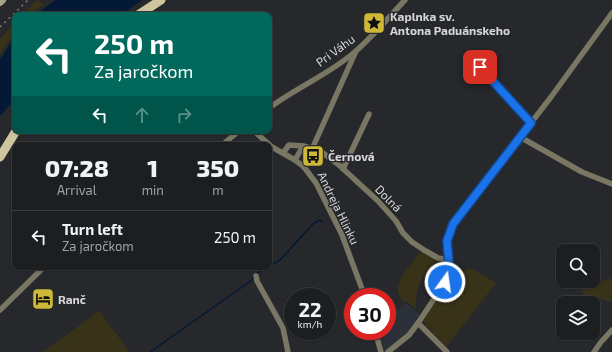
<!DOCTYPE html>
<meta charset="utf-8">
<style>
body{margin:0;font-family:"Exo 2",sans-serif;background:#252729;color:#f1f3f6;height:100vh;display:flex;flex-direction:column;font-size:15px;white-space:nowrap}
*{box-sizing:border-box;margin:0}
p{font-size:13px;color:#a0a2a5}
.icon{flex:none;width:22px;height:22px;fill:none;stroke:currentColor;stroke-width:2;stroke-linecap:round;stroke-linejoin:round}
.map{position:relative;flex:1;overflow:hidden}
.details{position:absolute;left:12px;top:142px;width:260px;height:128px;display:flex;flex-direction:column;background:#1c1e20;border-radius:8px;box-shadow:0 1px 3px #0004,0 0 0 1px #3a3c3e}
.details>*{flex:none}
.banner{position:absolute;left:12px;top:12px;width:260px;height:122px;border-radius:8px;box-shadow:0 1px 3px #0004,0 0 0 1px #3a3c3e;background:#00695c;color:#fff;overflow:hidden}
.controls{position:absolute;left:556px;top:244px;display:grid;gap:8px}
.controls a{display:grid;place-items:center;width:44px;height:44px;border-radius:8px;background:#1c1e20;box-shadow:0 1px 3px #0004,0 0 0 1px #3a3c3e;font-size:20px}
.speed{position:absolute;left:284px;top:288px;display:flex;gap:8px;font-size:20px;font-weight:700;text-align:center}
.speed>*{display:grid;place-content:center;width:52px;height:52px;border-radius:50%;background:#1c1e20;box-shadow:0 1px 3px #0004,0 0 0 1px #3a3c3e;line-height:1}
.speed small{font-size:10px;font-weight:400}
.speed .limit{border:6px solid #d22;background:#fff;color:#111}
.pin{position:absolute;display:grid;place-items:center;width:34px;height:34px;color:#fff;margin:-17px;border-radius:8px;box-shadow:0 2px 6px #0006}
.me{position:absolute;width:44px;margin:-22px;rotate:14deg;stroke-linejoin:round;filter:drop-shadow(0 0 3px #0008)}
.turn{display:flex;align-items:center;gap:14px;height:84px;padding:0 16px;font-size:18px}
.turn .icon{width:52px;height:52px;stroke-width:2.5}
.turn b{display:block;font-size:28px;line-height:34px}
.lanes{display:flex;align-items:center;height:38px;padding:0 16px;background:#0003;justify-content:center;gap:20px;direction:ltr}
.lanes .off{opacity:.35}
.eta{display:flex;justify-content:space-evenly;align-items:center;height:68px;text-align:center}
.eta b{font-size:24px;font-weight:800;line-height:28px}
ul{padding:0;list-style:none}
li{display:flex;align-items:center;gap:12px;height:52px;padding:0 16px;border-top:1px solid #3a3c3e}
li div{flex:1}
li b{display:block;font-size:15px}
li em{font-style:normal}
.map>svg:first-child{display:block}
</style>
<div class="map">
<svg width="612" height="352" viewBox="0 0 612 352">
<rect width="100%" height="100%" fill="#26282b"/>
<polygon fill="#2c3139" points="406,303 420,315 406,334 386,352 384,352 378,331 387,331 387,316 397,311"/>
<g fill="#383318">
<polygon points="37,0 44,4 29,15 22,15"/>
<polygon points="15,22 15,31 0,54 0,39"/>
<path d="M421,252L438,260C421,277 415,285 416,309L406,301L403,303C401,299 399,295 398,291C397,277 413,262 421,252Z"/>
<polygon points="468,269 473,269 496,283 446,347 422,320 456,275 462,271"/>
<polygon points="612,278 612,302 584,295 582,288"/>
<polygon points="99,311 129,351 128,352 43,352"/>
</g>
<g fill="#031935">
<polygon points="55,0 142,0 121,15 36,15"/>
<polygon points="15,36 15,99 0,116 0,60"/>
</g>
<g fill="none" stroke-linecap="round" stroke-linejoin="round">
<g stroke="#031935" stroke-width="1.5">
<polyline points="269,266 280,260 314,223 320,220 322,222"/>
<path d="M150,352L252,280C255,273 260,271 267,267"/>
</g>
<g stroke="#7a7664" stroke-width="5.5">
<polyline points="480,67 531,123"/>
<path d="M269,108C297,87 330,74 356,51C374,35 389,17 405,0"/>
<polyline points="254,131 272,147 295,160 304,167 316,183 342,235 365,297"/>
<polyline points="520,137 582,172 612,184"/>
<polyline points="222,145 239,131"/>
<polyline points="283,153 289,145 303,146"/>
<polyline points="295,160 303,146 319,150 339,165 378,201 396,221 403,233 412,242 424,250 438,258 449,260"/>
<polyline points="304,167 356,51"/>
<polyline points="343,169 369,114"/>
<polyline points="256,276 257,281 283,328 288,352"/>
<polyline points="0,310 44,267"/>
<polyline points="418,323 447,352"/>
<polyline points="375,331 381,352"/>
<polyline points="388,352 409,335 418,323 450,275 447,241 453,224 551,97 612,13"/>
<polyline points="594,352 601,342 612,330"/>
</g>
<polyline stroke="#a9a385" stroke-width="8" points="0,2 2,0"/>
<g stroke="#cdc59e" stroke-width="9">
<polyline points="138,15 161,0"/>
<polyline points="0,157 16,131"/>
</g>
<polyline stroke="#7f8183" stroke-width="1.5" stroke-dasharray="2 4" stroke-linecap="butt" points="0,27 28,0"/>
</g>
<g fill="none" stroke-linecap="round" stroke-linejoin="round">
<g stroke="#114b97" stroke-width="10">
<polyline id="route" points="445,282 450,275 447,241 453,224 531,123 480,67"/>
</g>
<use href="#route" stroke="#1a73e8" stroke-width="7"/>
</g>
<defs>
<g id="sight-square" transform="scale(1.15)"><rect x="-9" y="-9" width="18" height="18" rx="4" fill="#cfb837" stroke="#26282b"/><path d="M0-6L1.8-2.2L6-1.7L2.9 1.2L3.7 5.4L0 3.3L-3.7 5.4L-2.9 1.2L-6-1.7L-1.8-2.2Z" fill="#111"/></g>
<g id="bus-square" transform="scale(1.15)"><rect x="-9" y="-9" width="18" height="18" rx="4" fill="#cfb837" stroke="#26282b"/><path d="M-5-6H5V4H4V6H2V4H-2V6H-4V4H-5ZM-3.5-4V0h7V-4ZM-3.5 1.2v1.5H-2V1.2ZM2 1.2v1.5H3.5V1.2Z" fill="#111"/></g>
<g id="hotel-square" transform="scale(1.15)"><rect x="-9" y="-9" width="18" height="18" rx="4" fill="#cfb837" stroke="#26282b"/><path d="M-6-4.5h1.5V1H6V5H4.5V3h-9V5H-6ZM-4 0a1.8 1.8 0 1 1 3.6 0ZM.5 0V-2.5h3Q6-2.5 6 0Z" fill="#111"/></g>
</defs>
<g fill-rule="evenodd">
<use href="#sight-square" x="374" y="23"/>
<use href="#bus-square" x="313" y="156"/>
<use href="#hotel-square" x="43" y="299"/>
</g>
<g text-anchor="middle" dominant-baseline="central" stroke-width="3" stroke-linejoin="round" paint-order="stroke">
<g font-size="12" font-weight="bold" fill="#d5d6d8" stroke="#26282b" text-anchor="start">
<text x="390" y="16">Kaplnka sv.<tspan x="390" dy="14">Antona Paduánskeho</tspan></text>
<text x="328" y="156">Černová</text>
<text x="58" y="299">Ranč</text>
</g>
<g font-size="12" fill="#d5d6d8" stroke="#26282b">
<text transform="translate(335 50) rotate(-36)">Pri Váhu</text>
<text transform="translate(389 198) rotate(46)">Dolná</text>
<text transform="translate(339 208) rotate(64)">Andreja Hlinku</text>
</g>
</g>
</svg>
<div class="controls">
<a><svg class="icon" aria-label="search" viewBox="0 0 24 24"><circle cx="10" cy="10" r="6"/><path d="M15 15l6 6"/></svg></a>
<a><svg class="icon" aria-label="layers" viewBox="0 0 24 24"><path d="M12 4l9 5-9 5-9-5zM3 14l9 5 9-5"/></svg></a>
</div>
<div class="speed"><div>22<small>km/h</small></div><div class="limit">30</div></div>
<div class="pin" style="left:480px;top:67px;background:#d93025"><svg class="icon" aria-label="arrive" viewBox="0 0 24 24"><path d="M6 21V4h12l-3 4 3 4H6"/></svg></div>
<svg class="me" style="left:445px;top:282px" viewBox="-20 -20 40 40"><circle r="17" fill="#1a73e8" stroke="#fff" stroke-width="3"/><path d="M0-11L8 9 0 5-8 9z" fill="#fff"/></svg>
<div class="banner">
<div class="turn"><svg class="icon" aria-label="left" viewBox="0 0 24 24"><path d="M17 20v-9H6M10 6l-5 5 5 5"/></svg><div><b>250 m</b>Za jaročkom</div></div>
<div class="lanes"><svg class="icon" aria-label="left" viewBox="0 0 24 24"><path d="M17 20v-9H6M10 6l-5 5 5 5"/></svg><svg class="icon off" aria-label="ahead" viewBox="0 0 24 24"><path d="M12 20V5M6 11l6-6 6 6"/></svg><svg class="icon off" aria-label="right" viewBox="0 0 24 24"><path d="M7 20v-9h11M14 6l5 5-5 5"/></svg></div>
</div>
<section class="details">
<div class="eta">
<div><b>07:28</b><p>Arrival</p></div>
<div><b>1</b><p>min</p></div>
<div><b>350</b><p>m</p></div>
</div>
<ul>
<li><svg class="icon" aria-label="left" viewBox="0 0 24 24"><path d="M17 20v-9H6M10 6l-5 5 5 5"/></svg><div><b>Turn left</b><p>Za jaročkom</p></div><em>250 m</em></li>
</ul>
</section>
</div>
